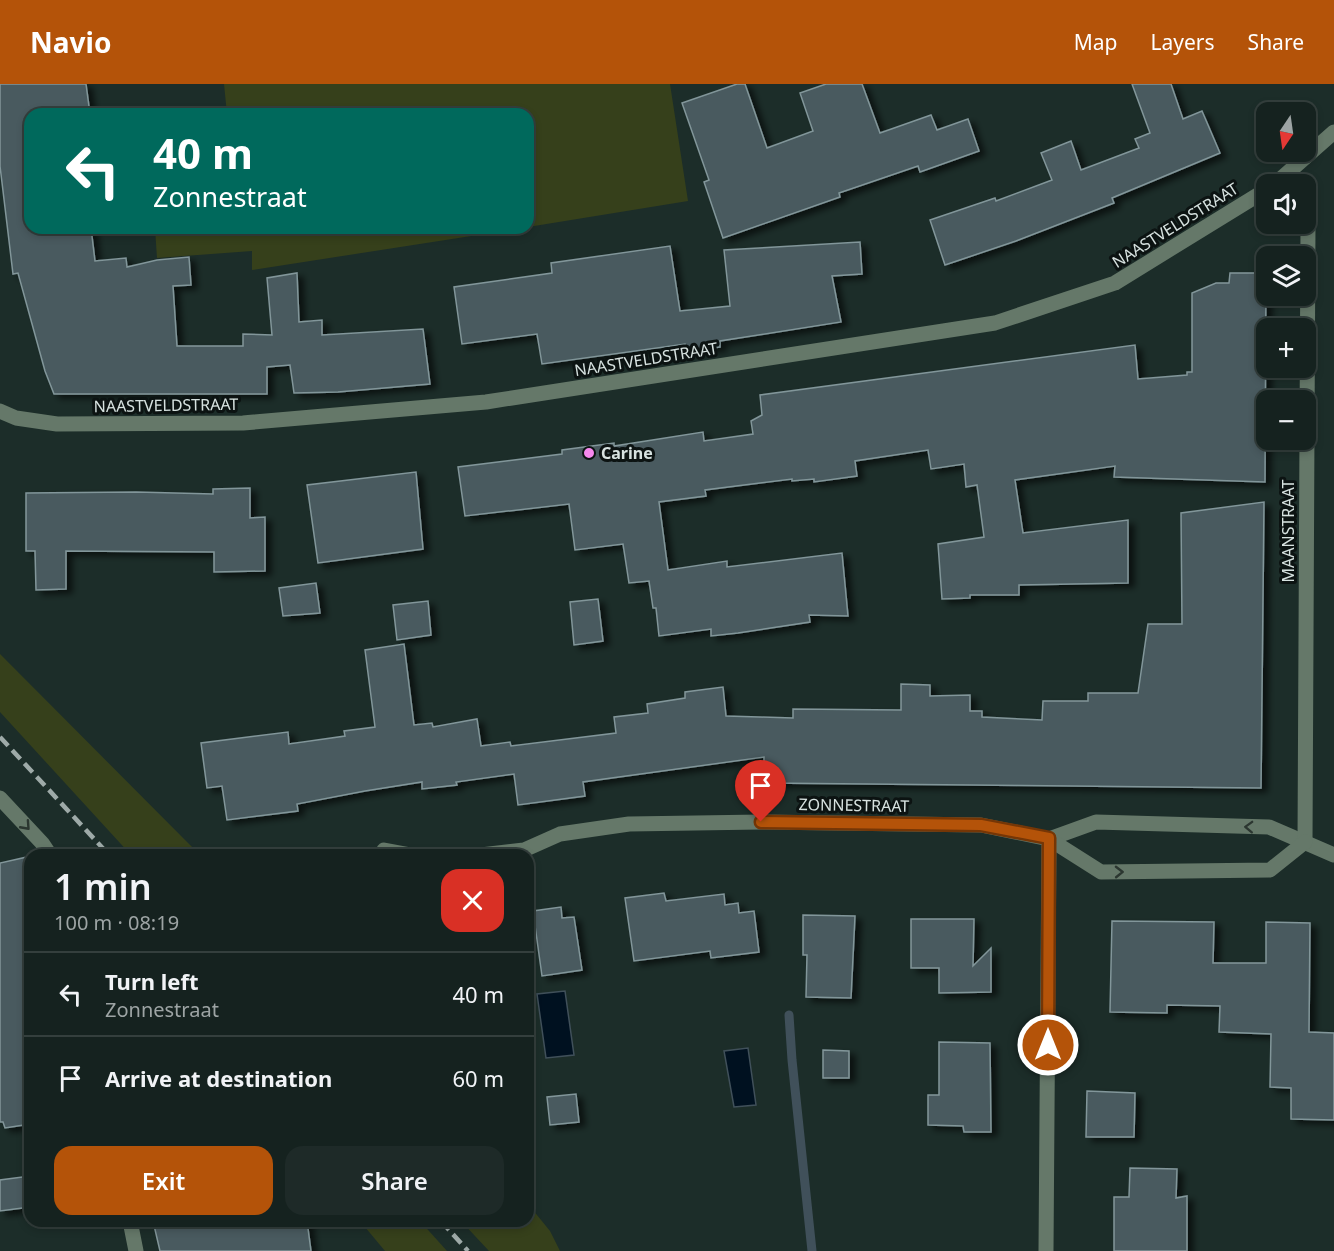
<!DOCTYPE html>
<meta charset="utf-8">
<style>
body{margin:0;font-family:"Noto Sans",sans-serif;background:#1e2a28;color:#f1f3f6;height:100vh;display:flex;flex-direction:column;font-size:22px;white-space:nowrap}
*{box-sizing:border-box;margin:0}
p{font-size:20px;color:#9da4a4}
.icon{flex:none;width:33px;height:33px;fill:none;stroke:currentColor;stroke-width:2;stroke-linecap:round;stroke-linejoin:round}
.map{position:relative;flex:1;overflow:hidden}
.drawer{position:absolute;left:24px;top:765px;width:510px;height:378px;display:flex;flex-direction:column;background:#15221f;border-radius:18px;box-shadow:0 3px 9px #0003,0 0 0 2px #343f3d}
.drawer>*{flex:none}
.banner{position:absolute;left:24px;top:24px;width:510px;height:126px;border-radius:18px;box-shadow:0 3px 9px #0003,0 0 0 2px #343f3d;background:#00695c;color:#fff;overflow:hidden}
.needle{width:39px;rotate:193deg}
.fabs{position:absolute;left:1256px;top:18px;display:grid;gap:12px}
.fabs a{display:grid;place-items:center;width:60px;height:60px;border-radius:12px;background:#15221f;box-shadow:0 3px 9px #0003,0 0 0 2px #343f3d;font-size:30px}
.pin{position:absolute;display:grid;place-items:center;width:51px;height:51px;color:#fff;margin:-62px -26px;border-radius:50% 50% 50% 0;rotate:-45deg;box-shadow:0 0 6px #0007}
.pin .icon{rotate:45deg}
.me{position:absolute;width:66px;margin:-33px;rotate:0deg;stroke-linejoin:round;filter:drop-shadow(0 0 4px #0008)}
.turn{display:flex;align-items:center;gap:21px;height:126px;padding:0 30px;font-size:27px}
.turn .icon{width:78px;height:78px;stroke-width:2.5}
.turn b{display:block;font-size:42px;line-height:51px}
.round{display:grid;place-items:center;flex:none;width:63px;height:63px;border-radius:18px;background:#1e2a28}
.head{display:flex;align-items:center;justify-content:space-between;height:102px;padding:0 30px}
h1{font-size:36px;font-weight:600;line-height:45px}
.primary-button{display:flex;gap:12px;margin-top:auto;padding:12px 30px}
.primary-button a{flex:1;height:69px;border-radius:18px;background:#b45309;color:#fff;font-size:24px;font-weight:600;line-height:69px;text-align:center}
.primary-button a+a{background:#1e2a28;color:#f1f3f6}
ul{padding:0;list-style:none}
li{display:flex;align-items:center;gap:18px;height:84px;padding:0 30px;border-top:2px solid #343f3d}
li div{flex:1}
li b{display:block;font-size:22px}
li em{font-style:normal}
header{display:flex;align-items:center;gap:36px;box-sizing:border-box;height:84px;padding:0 30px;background:#b45309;color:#fff}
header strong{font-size:28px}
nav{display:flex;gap:33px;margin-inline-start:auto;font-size:21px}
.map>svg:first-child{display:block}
</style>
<header>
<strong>Navio</strong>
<nav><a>Map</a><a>Layers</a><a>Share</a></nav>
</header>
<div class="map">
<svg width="1334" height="1167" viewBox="0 0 1334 1167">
<defs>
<filter id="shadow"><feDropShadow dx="6" dy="4" stdDeviation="3" flood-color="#0009"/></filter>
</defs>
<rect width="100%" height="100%" fill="#1c2d29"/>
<g fill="#36401b">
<polygon points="224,0 670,0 688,117 528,143 528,30 227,30"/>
<polygon points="155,144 523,144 252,186 252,167 157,174"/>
<polygon points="0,570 200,771 131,771 0,628"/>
<polygon points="528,1120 550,1147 560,1167 489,1167 461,1137 528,1137"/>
<polygon points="360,1137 420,1137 447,1167 385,1167"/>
</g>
<g fill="#001120" stroke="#40505a" stroke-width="1.5">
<polygon points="565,907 574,971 546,974 537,910"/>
<polygon points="748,964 756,1021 734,1023 724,967"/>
</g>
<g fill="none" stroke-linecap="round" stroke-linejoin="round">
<polyline stroke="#40505a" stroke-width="9" points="789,931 792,976 812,1167"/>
</g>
<g fill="#485a5e" stroke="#82969a" stroke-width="1.5" filter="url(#shadow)">
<polygon points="0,0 86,0 90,30 30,30 30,144 91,144 95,177 126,174 127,183 157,176 189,173 191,201 173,202 177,262 243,262 243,250 272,251 267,194 297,189 299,238 322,236 322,251 423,245 430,300 338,308 294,309 290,281 267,283 267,310 54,310 45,287 18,189 13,190 0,82"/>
<polygon points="737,0 745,0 767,64 813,47 800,9 826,0 862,0 880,49 931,31 937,46 968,35 979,67 920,88 918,82 839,109 840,113 723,154 704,98 709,96 682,19"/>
<polygon points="1132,0 1171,0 1183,35 1202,27 1220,69 1112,114 1114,119 1016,157 945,181 930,136 995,114 996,117 1052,96 1041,69 1071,57 1081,86 1139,64 1135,55 1150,49"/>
<polygon points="860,158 862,190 832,192 841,238 720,257 720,263 685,267 685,260 542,280 537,250 462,260 454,203 552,189 551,179 670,162 680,227 730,222 724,166"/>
<polygon points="1230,189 1266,189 1265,398 1114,393 1115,382 1015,396 1023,449 1128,436 1128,499 1019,501 1019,511 970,511 970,514 942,515 938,460 984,453 977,401 966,403 964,380 931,385 928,366 855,377 857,392 814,398 814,395 792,397 792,395 705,406 706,412 659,418 668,486 727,477 727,483 842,469 848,532 809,531 810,538 738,549 711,552 711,545 659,552 656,524 653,524 649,497 629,499 623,460 575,466 569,420 465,432 458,383 562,370 562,366 614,359 614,362 703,348 704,357 753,350 751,337 762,331 760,311 1135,261 1138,295 1187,291 1187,288 1192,288 1192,209 1216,199 1229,199"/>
<polygon points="416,388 423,465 318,479 307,401"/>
<polygon points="250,404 250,434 265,433 265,487 214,488 214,468 66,467 66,505 36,506 35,467 26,467 26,409 136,408 213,410 213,405"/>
<polygon points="1264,418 1261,704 764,699 764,673 583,698 585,712 518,721 514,690 456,698 457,701 422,705 422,698 365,707 297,720 298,727 227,736 222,702 207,704 201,659 288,648 289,660 345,652 344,647 375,643 365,566 404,560 414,641 432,639 433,643 477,635 481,662 510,658 511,662 616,649 614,633 648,629 647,620 685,614 685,608 723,603 726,632 793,634 793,625 901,626 901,600 930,601 930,612 970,611 970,627 982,627 982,633 1042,636 1043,617 1088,617 1088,609 1138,609 1148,540 1182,540 1181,429"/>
<polygon points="316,499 320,529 283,532 279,504"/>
<polygon points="598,515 603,557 574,561 570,518"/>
<polygon points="428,517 431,551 397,556 393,521"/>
<polygon points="27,773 30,786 30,1040 5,1044 3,1038 0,1038 0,779"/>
<polygon points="664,809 666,817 724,810 725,821 738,819 739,829 754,827 759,868 711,874 710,867 634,877 625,814"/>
<polygon points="561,823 562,834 574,833 582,886 542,892 533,827"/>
<polygon points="803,831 855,832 851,914 806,913 807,871 803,871"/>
<polygon points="911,835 974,835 973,882 991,864 991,908 939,909 939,884 911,884"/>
<polygon points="1112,837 1214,838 1213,879 1266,879 1266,838 1310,839 1309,948 1334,949 1334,1036 1291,1035 1291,1004 1270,1003 1271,950 1219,948 1220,922 1167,921 1167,929 1110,928"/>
<polygon points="939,958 990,959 991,1048 964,1048 963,1042 928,1041 928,1011 939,1011"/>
<polygon points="823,966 849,967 849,994 823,994"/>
<polygon points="1087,1007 1135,1009 1134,1053 1086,1053"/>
<polygon points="576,1010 579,1038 550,1041 547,1013"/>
<polygon points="1130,1084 1177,1085 1176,1114 1187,1112 1187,1167 1114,1167 1114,1113 1129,1113"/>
<polygon points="30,1092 30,1123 0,1127 0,1096"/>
<polygon points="153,1137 307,1137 311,1167 160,1167"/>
</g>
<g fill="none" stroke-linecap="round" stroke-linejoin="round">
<g stroke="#657869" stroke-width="15">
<polyline points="1275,100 1334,48"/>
<polyline points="0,327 16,334 57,340 243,339 486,318 995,239 1115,199 1266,106"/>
<polyline points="0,714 42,759 50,771"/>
<polyline points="1049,755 1096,738 1269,743 1334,771"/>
<polyline points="1305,758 1308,142 1305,136"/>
<polyline points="384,766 411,771"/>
<polyline points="481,771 524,766 560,750 629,740 761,738 981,741 1049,755 1101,788 1270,786 1305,758"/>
<polyline points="130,1137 136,1167"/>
<polyline points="1046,1167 1049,755"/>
</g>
<g stroke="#9eaaa8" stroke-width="4.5" stroke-dasharray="12 6" stroke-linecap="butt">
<polyline points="0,653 109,771"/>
<polyline points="441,1137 468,1167"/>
</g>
</g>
<defs><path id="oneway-chevron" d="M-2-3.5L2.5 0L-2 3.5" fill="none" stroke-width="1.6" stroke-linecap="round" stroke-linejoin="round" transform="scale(1.5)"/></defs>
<g stroke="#2b3630">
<use href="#oneway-chevron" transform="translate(26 742) rotate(48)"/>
<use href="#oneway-chevron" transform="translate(1249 743) rotate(-178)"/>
<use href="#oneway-chevron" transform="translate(1119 788) rotate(-1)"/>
</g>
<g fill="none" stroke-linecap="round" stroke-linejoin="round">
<g stroke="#753606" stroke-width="15">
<polyline id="route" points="761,738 981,741 1049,754 1048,961"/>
</g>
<use href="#route" stroke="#b45309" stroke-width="10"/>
</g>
<circle fill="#f688ed" stroke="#0c1312" stroke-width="2" cx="589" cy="369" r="6"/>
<g text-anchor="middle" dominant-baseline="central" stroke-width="6" stroke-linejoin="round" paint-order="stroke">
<g font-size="16" fill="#d7e2e0" stroke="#0c1312">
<text transform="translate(1175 141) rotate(-32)">NAASTVELDSTRAAT</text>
<text transform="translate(646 275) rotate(-9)">NAASTVELDSTRAAT</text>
<text transform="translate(166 321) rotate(-1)">NAASTVELDSTRAAT</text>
<text transform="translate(1288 447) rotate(-90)">MAANSTRAAT</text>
<text transform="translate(854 721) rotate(1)">ZONNESTRAAT</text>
</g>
<g font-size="16" font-weight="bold" fill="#d7e2e0" stroke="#0c1312" text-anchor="start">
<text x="601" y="369">Carine</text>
</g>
</g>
</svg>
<div class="fabs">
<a><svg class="needle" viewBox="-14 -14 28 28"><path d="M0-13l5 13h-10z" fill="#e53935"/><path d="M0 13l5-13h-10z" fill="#9da4a4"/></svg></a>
<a><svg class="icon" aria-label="sound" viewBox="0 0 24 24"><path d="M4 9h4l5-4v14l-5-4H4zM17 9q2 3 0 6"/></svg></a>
<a><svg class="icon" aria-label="layers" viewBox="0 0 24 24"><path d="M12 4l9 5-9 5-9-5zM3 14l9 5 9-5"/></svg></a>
<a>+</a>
<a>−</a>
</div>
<div class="pin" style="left:761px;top:738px;background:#d93025"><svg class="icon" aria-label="arrive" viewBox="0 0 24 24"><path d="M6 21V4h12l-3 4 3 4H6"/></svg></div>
<svg class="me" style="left:1048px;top:961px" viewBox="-20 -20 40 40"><circle r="17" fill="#b45309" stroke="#fff" stroke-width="3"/><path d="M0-11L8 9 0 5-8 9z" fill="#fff"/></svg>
<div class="banner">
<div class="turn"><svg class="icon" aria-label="left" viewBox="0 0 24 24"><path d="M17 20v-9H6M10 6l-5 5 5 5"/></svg><div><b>40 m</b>Zonnestraat</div></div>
</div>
<section class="drawer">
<div class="head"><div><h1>1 min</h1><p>100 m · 08:19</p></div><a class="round" style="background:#d93025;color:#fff"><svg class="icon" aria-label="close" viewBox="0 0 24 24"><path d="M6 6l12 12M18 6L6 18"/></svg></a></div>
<ul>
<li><svg class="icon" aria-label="left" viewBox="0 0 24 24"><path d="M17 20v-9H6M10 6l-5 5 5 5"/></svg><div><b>Turn left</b><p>Zonnestraat</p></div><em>40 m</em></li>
<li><svg class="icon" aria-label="arrive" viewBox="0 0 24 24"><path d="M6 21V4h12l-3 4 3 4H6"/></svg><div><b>Arrive at destination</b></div><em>60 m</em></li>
</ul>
<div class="primary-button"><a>Exit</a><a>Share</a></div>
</section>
</div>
